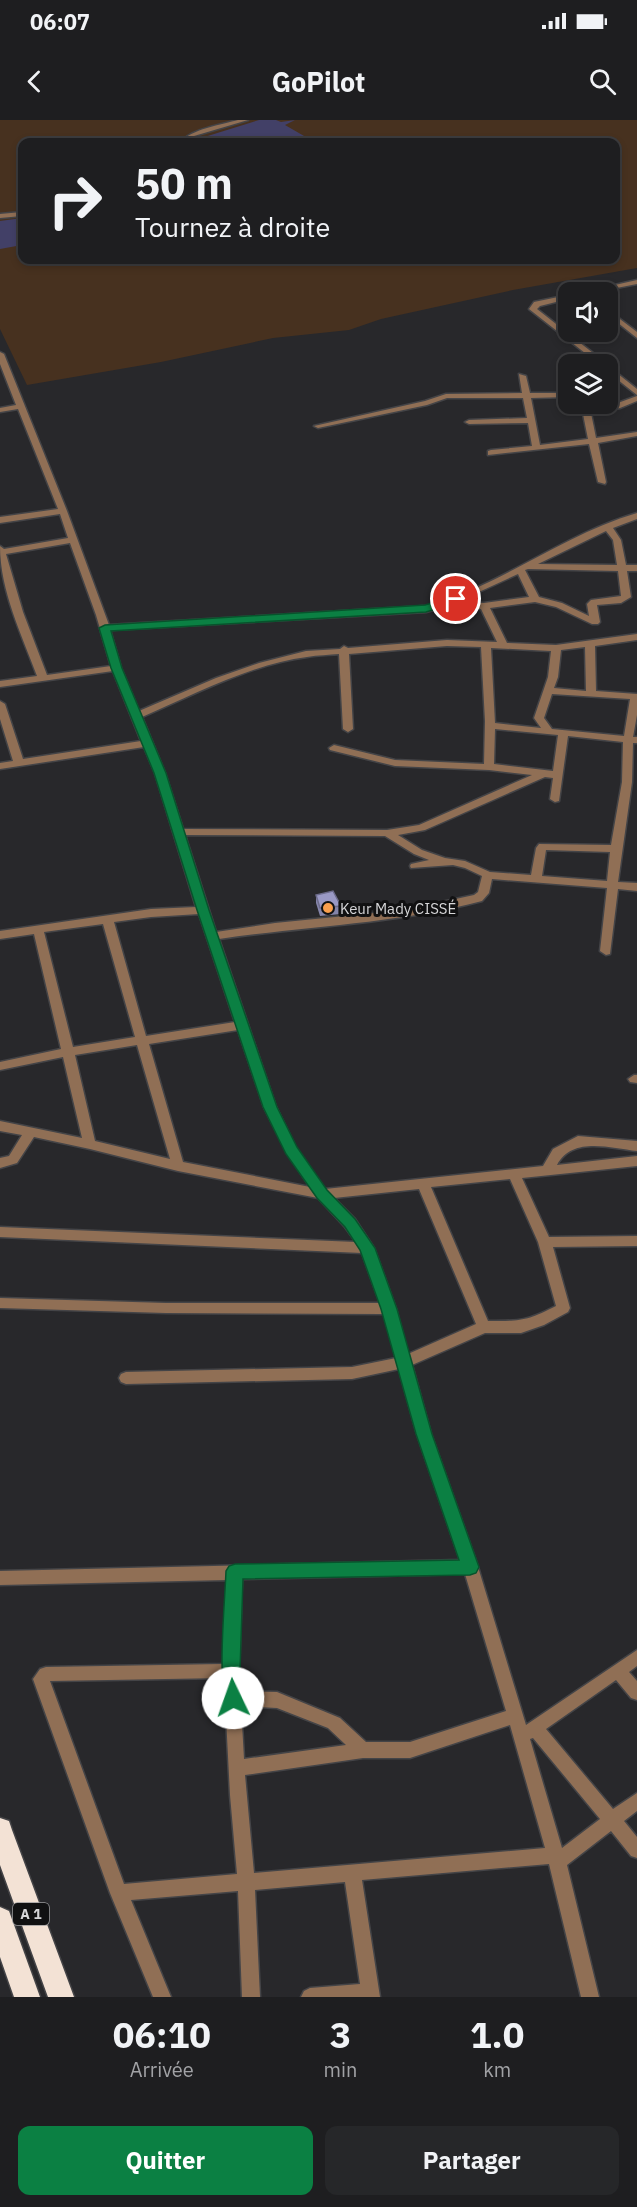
<!DOCTYPE html>
<html lang="fr">
<meta charset="utf-8">
<style>
body{margin:0;font-family:"IBM Plex Sans",sans-serif;background:#262729;color:#f1f3f6;height:100vh;display:flex;flex-direction:column;font-size:22px;white-space:nowrap}
*{box-sizing:border-box;margin:0}
p{font-size:20px;color:#a1a2a5}
.icon{flex:none;width:33px;height:33px;fill:none;stroke:currentColor;stroke-width:2;stroke-linecap:round;stroke-linejoin:round}
.map{position:relative;height:1877px;overflow:hidden}
.details{display:flex;flex-direction:column;background:#1e1e20;flex:1}
.details>*{flex:none}
.hud{position:absolute;left:18px;top:18px;width:602px;height:126px;border-radius:12px;box-shadow:0 3px 9px #0003,0 0 0 2px #3c3c3e;background:#1e1e20;color:#f1f3f6;overflow:hidden}
.tools{position:absolute;left:558px;top:162px;display:grid;gap:12px}
.tools a{display:grid;place-items:center;width:60px;height:60px;border-radius:12px;background:#1e1e20;box-shadow:0 3px 9px #0003,0 0 0 2px #3c3c3e;font-size:30px}
.pin{position:absolute;display:grid;place-items:center;width:51px;height:51px;color:#fff;margin:-26px;border:3px solid #fff;border-radius:50%;box-shadow:0 2px 6px #0007}
.me{position:absolute;width:66px;margin:-33px;rotate:357deg;stroke-linejoin:round;filter:drop-shadow(0 0 4px #0008)}
.turn{display:flex;align-items:center;gap:21px;height:126px;padding:0 18px;font-size:27px}
.turn .icon{width:78px;height:78px;stroke-width:2.5}
.turn b{display:block;font-size:42px;line-height:51px}
.eta{display:flex;justify-content:space-evenly;align-items:center;height:102px;text-align:center}
.eta b{font-size:36px;font-weight:700;line-height:42px}
.action{display:flex;gap:12px;margin-top:auto;padding:12px 18px}
.action a{flex:1;height:69px;border-radius:12px;background:#0b8043;color:#fff;font-size:24px;font-weight:700;line-height:69px;text-align:center}
.action a+a{background:#262729;color:#f1f3f6}
.status{display:flex;justify-content:space-between;align-items:center;height:42px;padding:0 30px;background:#1e1e20;direction:ltr}
.status svg{height:16px;fill:currentColor}
header{display:flex;justify-content:space-between;align-items:center;height:78px;padding:0 18px;background:#1e1e20;font-size:27px;font-weight:700}
.map>svg:first-child{display:block}
</style>
<div class="status"><b>06:07</b><svg viewBox="0 0 49 12"><path d="M0 12V9h3v3zM5 12V6h3v6zM10 12V3h3v9zM15 12V0h3v12zM26 1h20v11H26zM47 4h2v5h-2z"/></svg></div>
<header><svg class="icon" aria-label="back" viewBox="0 0 24 24"><path d="M15 5l-7 7 7 7"/></svg>GoPilot<svg class="icon" aria-label="search" viewBox="0 0 24 24"><circle cx="10" cy="10" r="6"/><path d="M15 15l6 6"/></svg></header>
<div class="map">
<svg width="637" height="1877" viewBox="0 0 637 1877">
<rect width="100%" height="100%" fill="#28282b"/>
<path fill="#47311f" fill-rule="evenodd" d="M0,0H637V148L513,170L381,199L349,210L273,218L161,242L27,265L0,209ZM22,22H615V140H22Z"/>
<g fill="#424067">
<polygon points="259,0 276,0 281,2 295,0 285,5 311,20 298,22 205,22 198,19"/>
<polygon points="22,98 22,125 0,129 0,101"/>
</g>
<g fill="none" stroke-linecap="round" stroke-linejoin="round">
<g stroke="#444447" stroke-width="3">
<g id="minor">
<path d="M238,0H248L194,16L188,22H182C188,10 224,4 238,0Z"/>
<polygon points="22,92 22,96 0,98 0,94"/>
<polygon points="637,160 637,164 596,172 584,172"/>
<polygon points="568,175 568,179 540,186 537,189 607,244 599,244 529,189 534,182"/>
<polygon points="608,190 637,212 637,218 608,195"/>
<path d="M0,232L4,234L67,391L109,505L426,486C501,466 562,415 637,393V399L613,408L621,420L626,445H637V451H627L631,477L621,483L597,485L600,502L598,504H592L556,487L535,482L490,488L507,523L556,525L637,514V520L595,526L596,571L637,574V595L633,617H637V623H633L632,662L618,762L637,763V771L618,769L610,834L606,835L600,831L607,768L492,759L489,773L482,781C396,804 306,806 219,819L276,987L296,1028L325,1069L543,1046L553,1029L578,1016L637,1021V1031C610,1028 572,1016 557,1045L637,1036V1046L522,1058L549,1117L637,1116V1126L553,1127L570,1188L568,1192L544,1205L521,1213H485L412,1245L431,1314L478,1447L526,1605L637,1530V1546L629,1552L637,1561V1580L631,1578L616,1560L546,1609L613,1689L637,1673V1691L624,1701L637,1717V1738L631,1736L611,1711L567,1745L599,1877H581L549,1744L362,1760L380,1877H301L304,1871L310,1868L360,1864L345,1762L255,1770L260,1877H242L238,1771L131,1780L171,1877H153L110,1773L33,1559L40,1549L46,1547L223,1544L227,1460L0,1465V1451L460,1440L417,1314L399,1249L352,1259L126,1264L121,1262L119,1258L121,1254L126,1252L352,1247L396,1238L384,1194L166,1193L0,1188V1178L166,1183H380L362,1133L0,1117V1107L356,1122L345,1107L318,1078L178,1051L90,1029L34,1017L17,1043L0,1048V1038L9,1036L22,1015L0,1011V1001L82,1018L63,937L0,950V942L61,929L34,814L0,819V811L151,789L196,787L155,653L144,627L0,649V643L13,641L0,599V581L5,584L23,639L141,621L113,551L0,567V561L37,556C22,515 0,471 0,426L4,429L68,418L60,394L0,403V397L58,389L18,289L0,292V288L16,285L0,244ZM606,411L613,420L617,445L538,444ZM70,423L96,495L111,546L47,555L23,492L6,434ZM528,449L618,451L621,476L591,480L587,484L589,496L562,483L539,477L525,450ZM518,454L529,477L484,483L457,482ZM445,487L481,489L497,522L447,520L348,528L344,526L340,529L306,531L259,543L216,558L139,591L121,548L110,510L426,492ZM447,526L481,527L485,601L484,644L395,640L334,625L329,628L330,630L395,646L489,650L532,655L419,705L387,710L183,709L165,653L142,597C193,575 251,544 307,537C318,535 329,535 339,534L343,609L348,612L353,609L349,534ZM585,527L586,571L554,568L558,557L561,530ZM491,528L551,531L548,557L534,598L541,608L495,603ZM552,574L630,579L624,616L552,609L544,598ZM495,609L558,615L553,651L494,644ZM568,616L623,622L622,662L611,725L539,724L536,728L531,755L490,752L465,741L445,738L422,730L398,715L425,710L545,657L553,658L550,679L555,682L559,681ZM185,715L385,716L414,734L429,740L411,744L410,746L411,748L453,745L465,748L482,756L478,772L474,775L405,790L275,803L216,812ZM546,730L610,732L607,761L542,756ZM199,794L235,902L146,916L114,802L151,797ZM103,804L135,917L73,927L44,812ZM238,910L264,987L287,1033L310,1067L183,1042L149,924ZM137,925L170,1039L95,1021L75,935ZM510,1059L538,1122L556,1186C527,1201 521,1201 488,1201L431,1067ZM419,1069L476,1204L408,1234L396,1189L374,1128L355,1099L334,1078ZM465,1454L506,1591L410,1622H366L340,1598L277,1572L240,1571L239,1551L242,1459ZM224,1558L230,1675L237,1754L124,1764L50,1561ZM241,1586L277,1588L328,1608L346,1625L244,1639ZM510,1605L545,1728L254,1753L245,1655L363,1638H410ZM533,1618L600,1699L562,1728L530,1619Z"/>
<polygon points="608,246 637,269 637,275 608,252"/>
<polygon points="519,254 526,256 530,273 568,273 568,277 531,278 540,325 588,319 581,284 589,284 590,288 615,284 637,276 637,281 620,288 591,293 596,318 637,312 637,316 598,323 606,362 605,364 598,362 589,324 488,335 488,331 491,330 532,326 528,303 469,304 465,302 469,300 527,298 523,278 447,278 427,285 318,308 314,306 425,281 446,274 522,273"/>
<polygon points="634,955 637,955 637,963 630,962 628,959"/>
</g>
</g>
<g stroke="#444447" stroke-width="3">
<g id="motorway">
<polygon points="0,1698 9,1701 12,1710 74,1877 48,1877 0,1745"/>
<polygon points="0,1787 9,1791 40,1877 14,1877 0,1837"/>
</g>
</g>
<use href="#minor" fill="#906f55" fill-rule="evenodd"/>
<use href="#motorway" fill="#f3e2d5" fill-rule="evenodd"/>
</g>
<polygon fill="#8484a9" points="316,775 341,786 341,794 320,796 316,783"/>
<polygon fill="#9a99c5" stroke="#6c6b8a" stroke-width="1.5" points="333,771 341,786 320,788 316,775"/>
<path fill="#0b8043" stroke="#07532c" stroke-width="1.5" d="M456,476L461,479L459,482L426,492L111,511L122,548L166,653L209,790L277,987L297,1027L327,1070L355,1099L375,1128L397,1189L432,1314L479,1447L476,1453L470,1455L243,1459L240,1551L242,1578L239,1584L233,1586L227,1584C217,1561 225,1480 226,1451L229,1446L235,1444L459,1440L416,1314L381,1189L360,1130L345,1107L317,1078L286,1034L263,987L197,790L154,653L111,548L99,508L105,505L425,485Z"/>
<circle fill="#fa9f4e" stroke="#111112" stroke-width="2" cx="328" cy="788" r="6"/>
<g text-anchor="middle" dominant-baseline="central" stroke-width="6" stroke-linejoin="round" paint-order="stroke">
<rect fill="#111112" stroke="#9b9b9d" stroke-width="1.5" x="13" y="1783" width="36" height="22" rx="4.5"/>
<g font-size="14" font-weight="bold" fill="#d6d6d8">
<text x="31" y="1794">A 1</text>
</g>
<g font-size="15" fill="#d6d6d8" stroke="#111112" text-anchor="start">
<text x="340" y="788">Keur Mady CISSÉ</text>
</g>
</g>
</svg>
<div class="tools">
<a><svg class="icon" aria-label="sound" viewBox="0 0 24 24"><path d="M4 9h4l5-4v14l-5-4H4zM17 9q2 3 0 6"/></svg></a>
<a><svg class="icon" aria-label="layers" viewBox="0 0 24 24"><path d="M12 4l9 5-9 5-9-5zM3 14l9 5 9-5"/></svg></a>
</div>
<div class="pin" style="left:456px;top:479px;background:#d93025"><svg class="icon" aria-label="arrive" viewBox="0 0 24 24"><path d="M6 21V4h12l-3 4 3 4H6"/></svg></div>
<svg class="me" style="left:233px;top:1578px" viewBox="-20 -20 40 40"><circle r="19" fill="#fff"/><path d="M0-13L10 11 0 6-10 11z" fill="#0b8043"/></svg>
<div class="hud">
<div class="turn"><svg class="icon" aria-label="right" viewBox="0 0 24 24"><path d="M7 20v-9h11M14 6l5 5-5 5"/></svg><div><b>50 m</b>Tournez à droite</div></div>
</div>
</div>
<section class="details">
<div class="eta">
<div><b>06:10</b><p>Arrivée</p></div>
<div><b>3</b><p>min</p></div>
<div><b>1.0</b><p>km</p></div>
</div>
<div class="action"><a>Quitter</a><a>Partager</a></div>
</section>
